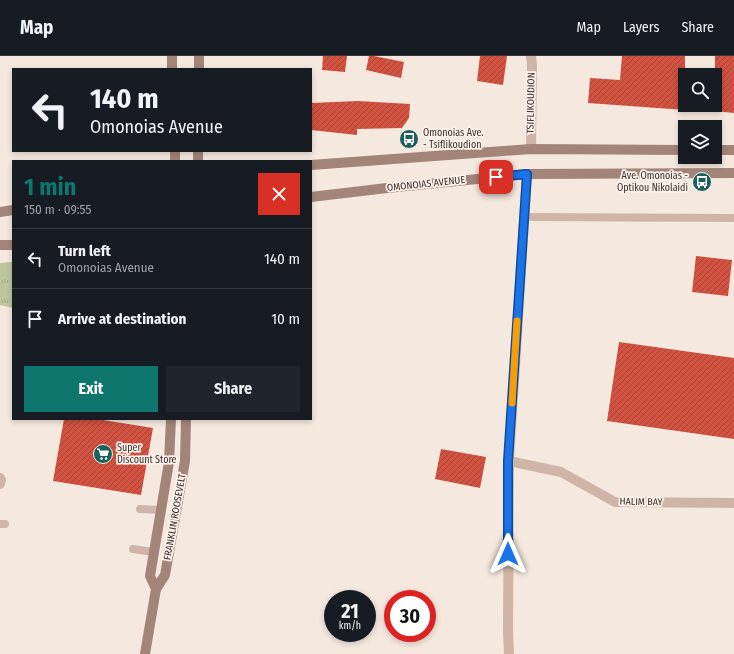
<!DOCTYPE html>
<meta charset="utf-8">
<style>
body{margin:0;font-family:"Fira Sans Condensed",sans-serif;background:#20242c;color:#f1f3f6;height:100vh;display:flex;flex-direction:column;font-size:15px;white-space:nowrap}
*{box-sizing:border-box;margin:0}
p{font-size:13px;color:#9ea1a6}
.icon{flex:none;width:22px;height:22px;fill:none;stroke:currentColor;stroke-width:2;stroke-linecap:round;stroke-linejoin:round}
.map{position:relative;flex:1;overflow:hidden}
.drawer{position:absolute;left:12px;top:104px;width:300px;height:260px;display:flex;flex-direction:column;background:#171b24;border-radius:0px;box-shadow:0 2px 6px #0003}
.drawer>*{flex:none}
.banner{position:absolute;left:12px;top:12px;width:300px;height:84px;border-radius:0px;box-shadow:0 2px 6px #0003;background:#171b24;color:#f1f3f6;overflow:hidden}
.buttons{position:absolute;left:678px;top:12px;display:grid;gap:8px}
.buttons a{display:grid;place-items:center;width:44px;height:44px;border-radius:0px;background:#171b24;box-shadow:0 2px 6px #0003;font-size:20px}
.speed{position:absolute;left:324px;top:534px;display:flex;gap:8px;font-size:20px;font-weight:700;text-align:center}
.speed>*{display:grid;place-content:center;width:52px;height:52px;border-radius:50%;background:#171b24;box-shadow:0 2px 6px #0003;line-height:1}
.speed small{font-size:10px;font-weight:400}
.speed .limit{border:6px solid #d22;background:#fff;color:#111}
.pin{position:absolute;display:grid;place-items:center;width:34px;height:34px;color:#fff;margin:-17px;border-radius:8px;box-shadow:0 2px 6px #0006}
.me{position:absolute;width:44px;margin:-22px;rotate:0deg;stroke-linejoin:round;filter:drop-shadow(0 0 3px #0008)}
.turn{display:flex;align-items:center;gap:14px;height:84px;padding:0 12px;font-size:18px}
.turn .icon{width:52px;height:52px;stroke-width:2.5}
.turn b{display:block;font-size:28px;line-height:34px}
.round{display:grid;place-items:center;flex:none;width:42px;height:42px;border-radius:0px;background:#20242c}
.headline{display:flex;align-items:center;justify-content:space-between;height:68px;padding:0 12px}
h1{font-size:24px;font-weight:700;line-height:30px;color:#0f766e}
.primary-button{display:flex;gap:8px;margin-top:auto;padding:8px 12px}
.primary-button a{flex:1;height:46px;border-radius:0px;background:#0f766e;color:#fff;font-size:16px;font-weight:700;line-height:46px;text-align:center}
.primary-button a+a{background:#20242c;color:#f1f3f6}
ul{padding:0;list-style:none}
li{display:flex;align-items:center;gap:12px;height:60px;padding:0 12px;border-top:1px solid #363941}
li div{flex:1}
li b{display:block;font-size:15px}
li em{font-style:normal}
header{display:flex;align-items:center;gap:24px;box-sizing:border-box;height:56px;padding:0 20px;background:#171b24;border-bottom:1px solid #363941}
header strong{font-size:19px}
nav{display:flex;gap:22px;margin-inline-start:auto;font-size:14px}
.map>svg:first-child{display:block}
</style>
<header>
<strong>Map</strong>
<nav><a>Map</a><a>Layers</a><a>Share</a></nav>
</header>
<div class="map">
<svg width="734" height="598" viewBox="0 0 734 598">
<defs>
<pattern id="park-tufts" width="24" height="20" patternUnits="userSpaceOnUse"><rect width="24" height="20" fill="#bdc69c"/><path d="M3 7l-1-3M5 7V3M7 7l1-3M15 17l-1-3M17 17v-4M19 17l1-3" fill="none" stroke="#a3aa86"/></pattern>
<pattern id="building-hatch" width="6" height="6" patternUnits="userSpaceOnUse"><rect width="6" height="6" fill="#d15240"/><path d="M-1 1l2-2M0 6l6-6M5 7l2-2" fill="none" stroke="#ab4436"/></pattern>
</defs>
<rect width="100%" height="100%" fill="#f5e8de"/>
<polygon fill="url(#park-tufts)" points="13,206 13,252 0,249 0,207"/>
<g fill="url(#building-hatch)">
<polygon points="323,0 347,0 345,16 322,14"/>
<polygon points="369,0 374,0 404,6 401,22 366,14"/>
<polygon points="480,0 507,0 503,29 477,25"/>
<polygon points="622,0 685,0 685,54 588,47 590,22 620,24"/>
<polygon points="715,0 734,0 734,57 715,55"/>
<polygon points="358,45 410,48 409,62 402,72 357,73 357,79 311,74 311,47"/>
<polygon points="696,200 732,204 728,240 692,236"/>
<polygon points="619,286 734,302 734,383 607,365"/>
<polygon points="64,363 97,363 153,372 141,439 53,425"/>
<polygon points="441,393 486,401 480,432 435,423"/>
</g>
<g fill="none" stroke-linecap="round" stroke-linejoin="round">
<g stroke="#cfb5a8" stroke-width="8">
<polyline points="524,161 734,162"/>
<polyline points="140,453 161,454"/>
<polyline points="0,468 5,468"/>
<polyline points="133,493 154,496"/>
</g>
<g stroke="#cfb5a8" stroke-width="10">
<polyline points="531,93 532,9 531,0"/>
<polyline points="509,405 561,416 615,446 734,447"/>
<polyline points="0,422 1,424 0,428"/>
<polyline points="509,598 508,576 509,405 527,118"/>
</g>
<g stroke="#a38479" stroke-width="10">
<polyline points="172,0 172,13"/>
<polyline points="199,13 199,0"/>
<polyline points="715,94 734,94"/>
<polyline points="175,95 175,105"/>
<polyline points="198,105 198,95"/>
<polyline points="311,109 531,93 685,94"/>
<polyline points="311,141 387,132 527,118 734,117"/>
<polyline points="0,156 13,154"/>
<polyline points="0,189 13,189"/>
<polyline points="156,533 150,520 169,406 171,363"/>
<polyline points="145,598 156,533 165,519 185,405 186,363"/>
</g>
</g>
<g fill="none" stroke-linecap="round" stroke-linejoin="round">
<g stroke="#114b97" stroke-width="10">
<polyline id="route" points="496,121 527,118 508,405 508,498"/>
</g>
<use href="#route" stroke="#1a73e8" stroke-width="7"/>
<polyline stroke="#f59e0b" stroke-width="7" points="512,347 517,265"/>
</g>
<defs>
<g id="bus-disc" transform="scale(1)"><circle r="9.5" fill="#1a615e" stroke="#fcf2eb"/><path d="M-5-6H5V4H4V6H2V4H-2V6H-4V4H-5ZM-3.5-4V0h7V-4ZM-3.5 1.2v1.5H-2V1.2ZM2 1.2v1.5H3.5V1.2Z" fill="#fff"/></g>
<g id="supermarket-disc" transform="scale(1)"><circle r="9.5" fill="#1a615e" stroke="#fcf2eb"/><path d="M-6-5.5h2.5l.6 2H6L4.5 2H-2.5L-4.4-4H-6ZM-1.5 3.2a1.3 1.3 0 1 0 .1 0ZM3 3.2a1.3 1.3 0 1 0 .1 0Z" fill="#fff"/></g>
</defs>
<g fill-rule="evenodd">
<use href="#bus-disc" x="409" y="83"/>
<use href="#bus-disc" x="702" y="126"/>
<use href="#supermarket-disc" x="103" y="398"/>
</g>
<g text-anchor="middle" dominant-baseline="central" stroke-width="3.5" stroke-linejoin="round" paint-order="stroke">
<g font-size="10" fill="#3b2d29" stroke="#fcf2eb">
<text transform="translate(531 47) rotate(-89)">TSIFLIKOUDION</text>
<text transform="translate(426 128) rotate(-6)">OMONOIAS AVENUE</text>
<text transform="translate(641 446) rotate(1)">HALIM BAY</text>
<text transform="translate(175 461) rotate(-80)">FRANKLIN ROOSEVELT</text>
</g>
<g font-size="10" fill="#3b2d29" stroke="#fcf2eb" text-anchor="start">
<text x="423" y="77">Omonoias Ave.<tspan x="423" dy="12">- Tsiflikoudion</tspan></text>
<text x="688" y="120" text-anchor="end">Ave. Omonoias -<tspan x="688" dy="12">Optikou Nikolaidi</tspan></text>
<text x="117" y="392">Super<tspan x="117" dy="12">Discount Store</tspan></text>
</g>
</g>
</svg>
<div class="buttons">
<a><svg class="icon" aria-label="search" viewBox="0 0 24 24"><circle cx="10" cy="10" r="6"/><path d="M15 15l6 6"/></svg></a>
<a><svg class="icon" aria-label="layers" viewBox="0 0 24 24"><path d="M12 4l9 5-9 5-9-5zM3 14l9 5 9-5"/></svg></a>
</div>
<div class="speed"><div>21<small>km/h</small></div><div class="limit">30</div></div>
<div class="pin" style="left:496px;top:121px;background:#d93025"><svg class="icon" aria-label="arrive" viewBox="0 0 24 24"><path d="M6 21V4h12l-3 4 3 4H6"/></svg></div>
<svg class="me" style="left:508px;top:498px" viewBox="-20 -20 40 40"><path d="M0-17L14 15 0 8-14 15z" fill="#1a73e8" stroke="#fff" stroke-width="4"/></svg>
<div class="banner">
<div class="turn"><svg class="icon" aria-label="left" viewBox="0 0 24 24"><path d="M17 20v-9H6M10 6l-5 5 5 5"/></svg><div><b>140 m</b>Omonoias Avenue</div></div>
</div>
<section class="drawer">
<div class="headline"><div><h1>1 min</h1><p>150 m · 09:55</p></div><a class="round" style="background:#d93025;color:#fff"><svg class="icon" aria-label="close" viewBox="0 0 24 24"><path d="M6 6l12 12M18 6L6 18"/></svg></a></div>
<ul>
<li><svg class="icon" aria-label="left" viewBox="0 0 24 24"><path d="M17 20v-9H6M10 6l-5 5 5 5"/></svg><div><b>Turn left</b><p>Omonoias Avenue</p></div><em>140 m</em></li>
<li><svg class="icon" aria-label="arrive" viewBox="0 0 24 24"><path d="M6 21V4h12l-3 4 3 4H6"/></svg><div><b>Arrive at destination</b></div><em>10 m</em></li>
</ul>
<div class="primary-button"><a>Exit</a><a>Share</a></div>
</section>
</div>
